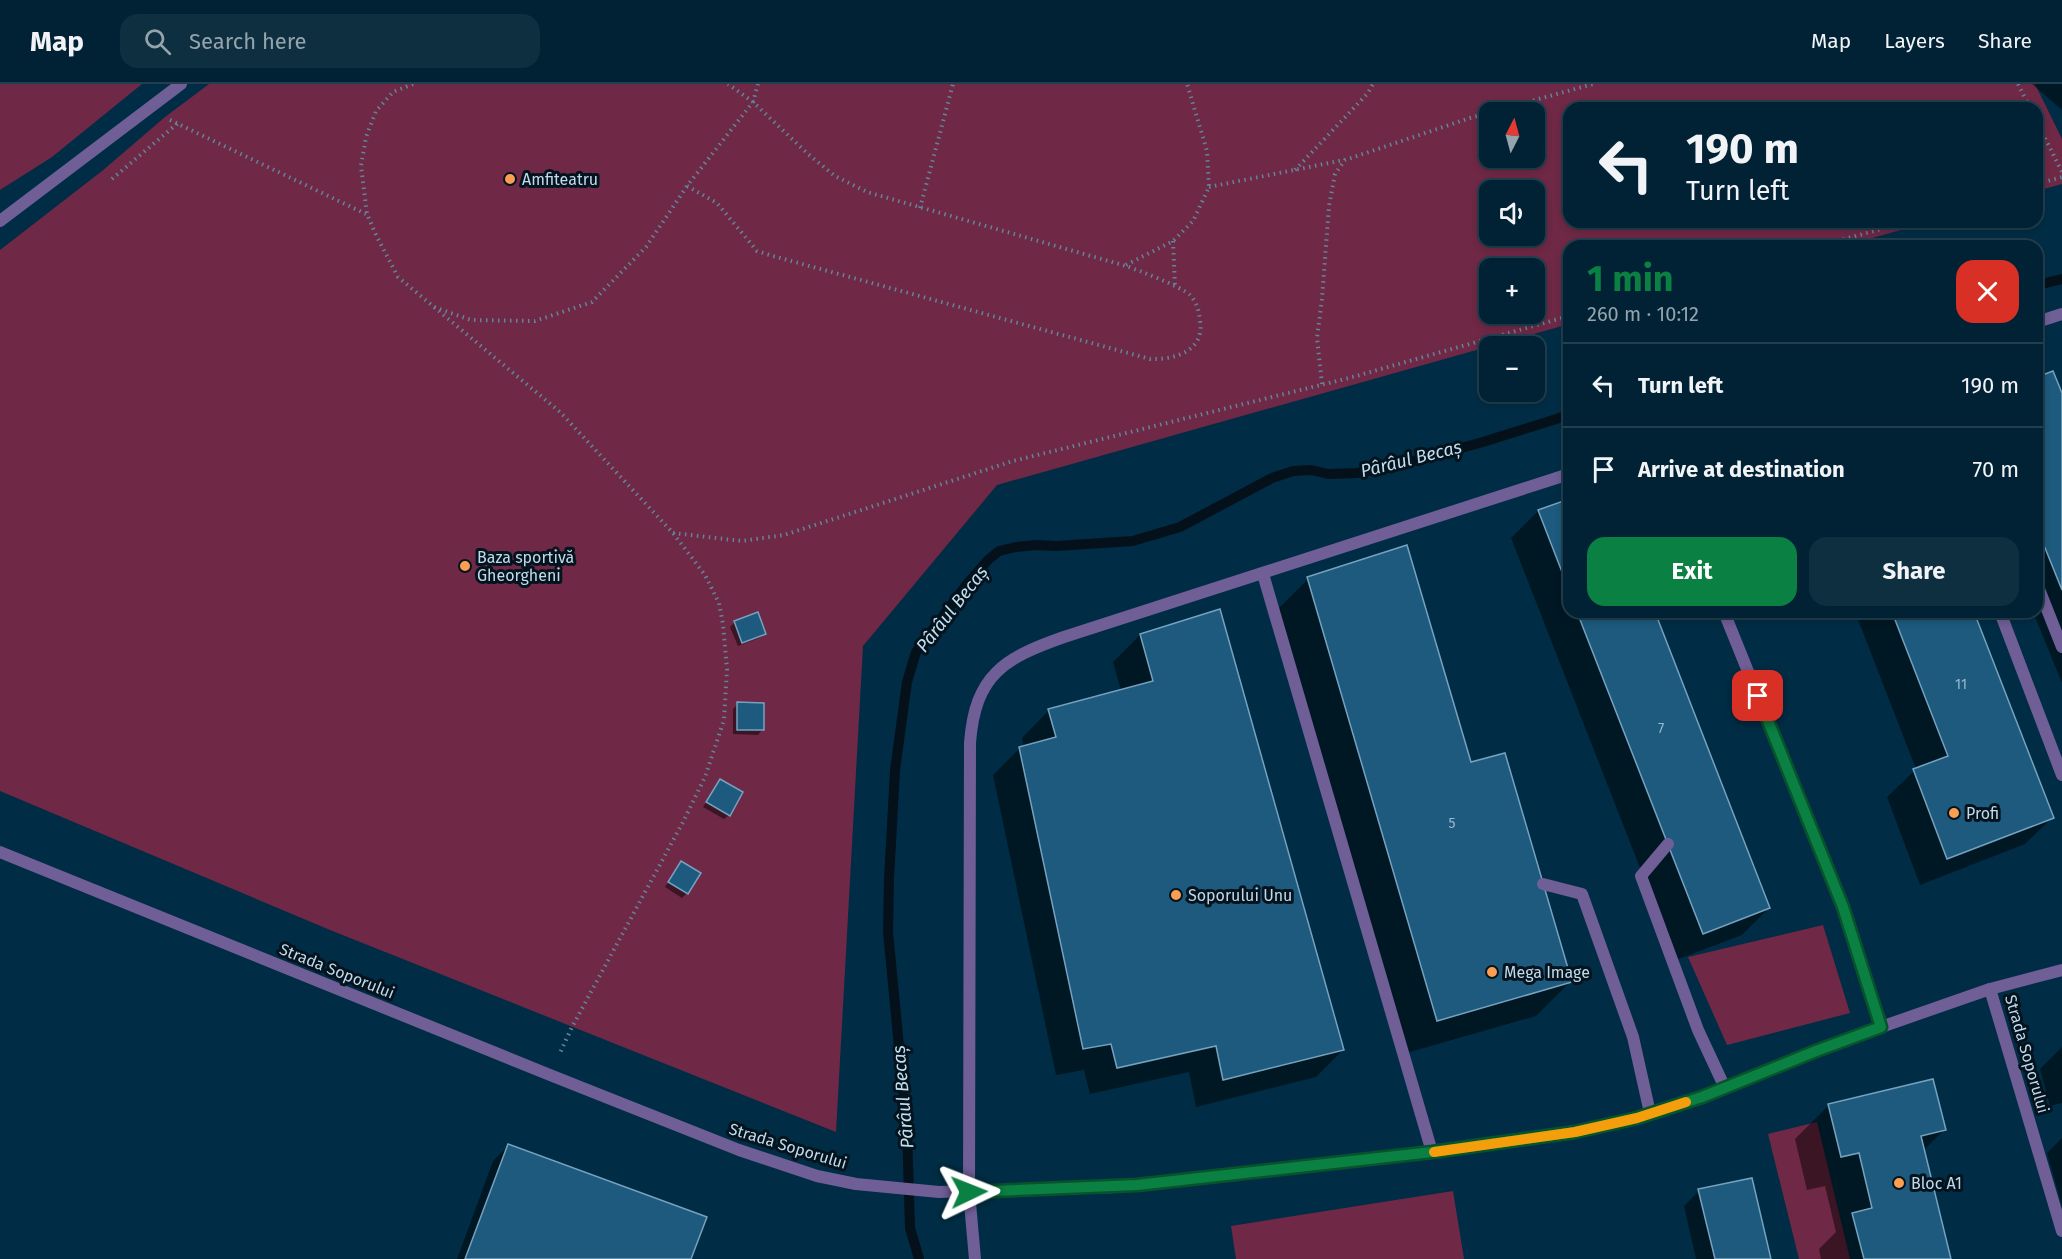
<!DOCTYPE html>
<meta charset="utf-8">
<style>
body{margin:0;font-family:"Fira Sans",sans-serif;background:#0e2f40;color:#f1f3f6;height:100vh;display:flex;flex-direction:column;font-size:22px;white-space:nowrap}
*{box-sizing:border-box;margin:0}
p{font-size:20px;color:#95a4ac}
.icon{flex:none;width:33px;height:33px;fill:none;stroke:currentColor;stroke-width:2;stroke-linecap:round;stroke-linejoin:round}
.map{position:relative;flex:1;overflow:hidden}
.sheet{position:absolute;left:1563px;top:156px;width:480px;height:378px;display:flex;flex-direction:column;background:#002234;border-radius:18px;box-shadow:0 3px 9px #0003,0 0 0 2px #223f4f}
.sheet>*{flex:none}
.hud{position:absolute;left:1563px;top:18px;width:480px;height:126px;border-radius:18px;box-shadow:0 3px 9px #0003,0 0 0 2px #223f4f;background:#002234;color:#f1f3f6;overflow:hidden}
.needle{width:39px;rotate:6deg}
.fabs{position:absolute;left:1479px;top:18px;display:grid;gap:12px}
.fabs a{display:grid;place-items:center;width:66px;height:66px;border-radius:12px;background:#002234;box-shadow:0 3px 9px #0003,0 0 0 2px #223f4f;font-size:30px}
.pin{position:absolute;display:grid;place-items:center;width:51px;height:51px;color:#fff;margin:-26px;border-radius:12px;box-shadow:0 3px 9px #0006}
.me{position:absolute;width:66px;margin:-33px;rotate:88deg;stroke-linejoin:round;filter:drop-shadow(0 0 4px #0008)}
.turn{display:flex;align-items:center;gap:21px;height:126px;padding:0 24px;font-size:27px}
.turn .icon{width:78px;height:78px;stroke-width:2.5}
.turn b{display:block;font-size:42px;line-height:51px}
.round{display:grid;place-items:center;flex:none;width:63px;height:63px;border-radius:18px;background:#0e2f40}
.headline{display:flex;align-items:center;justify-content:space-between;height:102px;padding:0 24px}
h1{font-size:36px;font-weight:700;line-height:45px;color:#0b8043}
.cta{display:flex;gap:12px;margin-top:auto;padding:12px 24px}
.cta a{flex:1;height:69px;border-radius:18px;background:#0b8043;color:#fff;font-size:24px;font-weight:700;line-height:69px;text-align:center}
.cta a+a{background:#0e2f40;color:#f1f3f6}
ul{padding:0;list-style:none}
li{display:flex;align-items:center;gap:18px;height:84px;padding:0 24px;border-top:2px solid #223f4f}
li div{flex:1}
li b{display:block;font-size:22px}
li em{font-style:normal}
header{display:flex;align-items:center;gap:36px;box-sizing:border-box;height:84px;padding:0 30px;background:#002234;border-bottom:2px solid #223f4f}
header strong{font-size:28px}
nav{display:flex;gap:33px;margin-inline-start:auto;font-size:21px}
.search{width:420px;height:54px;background:#0e2f40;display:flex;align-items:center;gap:15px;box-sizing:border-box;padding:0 21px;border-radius:18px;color:#95a4ac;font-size:22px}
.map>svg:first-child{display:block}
</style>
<header>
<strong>Map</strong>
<div class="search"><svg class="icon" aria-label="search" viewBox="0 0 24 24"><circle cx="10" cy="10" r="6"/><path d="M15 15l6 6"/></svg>Search here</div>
<nav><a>Map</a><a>Layers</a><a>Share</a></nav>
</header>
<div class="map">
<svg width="2062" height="1175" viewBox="0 0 2062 1175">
<rect width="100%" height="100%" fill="#002d45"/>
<g fill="#6f2845" fill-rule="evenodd">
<polygon points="0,0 142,0 52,73 0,106"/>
<path d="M209,0H2035L2062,55V100L2037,107V24H1569V138H1929L1844,162H1569V240L997,401L863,562L836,1048L330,846L0,707V166L102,87L165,33ZM1490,28H1534V74H1490ZM1490,106H1534V152H1490ZM1490,184H1534V230H1490Z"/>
<polygon points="1823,841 1850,929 1727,961 1688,873"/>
<polygon points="1817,1038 1850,1175 1799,1175 1768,1050"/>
<polygon points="1453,1107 1464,1175 1236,1175 1231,1142"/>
</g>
<g fill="#0007">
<polygon points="2032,0 2062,0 2062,26"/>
<polygon points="2037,295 2062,313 2062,599 2033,528 2037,528"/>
<polygon points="1569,416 1569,528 1653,528 1769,824 1742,851 1676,876 1511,454 1538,427"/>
<polygon points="1308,495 1470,680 1570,898 1536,932 1403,970 1274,529"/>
<polygon points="1855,528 1973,528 2053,733 2025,760 1920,801 1887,713 1916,685"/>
<polygon points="735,538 764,549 759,554 738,562 730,543"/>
<polygon points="1140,551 1343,966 1316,993 1196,1023 1189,988 1090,1010 1084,986 1056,991 993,691 1020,664 1024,663 1022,654 1049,626 1121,607 1113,578"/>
<polygon points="738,620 762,646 758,651 733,650 733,625"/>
<polygon points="720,697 729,731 724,735 703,723"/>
<polygon points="681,779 687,809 682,814 665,803"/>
<polygon points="2062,963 2062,1019 2050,1022 2040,985"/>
<polygon points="1829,1021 1944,1046 1923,1067 1949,1175 1821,1175 1819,1165 1836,1148 1825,1102 1807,1106 1795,1055"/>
<polygon points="2062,1054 2062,1122 2047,1069"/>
<polygon points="508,1062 689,1175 457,1175 493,1077"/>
<polygon points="1699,1107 1769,1175 1696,1175 1684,1122"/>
</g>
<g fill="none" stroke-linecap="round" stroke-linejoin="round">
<g stroke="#04111a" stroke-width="10">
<polyline points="2037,201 2062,195"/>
<polyline points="919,1175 910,1144 907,1046 888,848 889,795 895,686 907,598 916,568 967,500 988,476 999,467 1016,463 1036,461 1056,462 1133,457 1180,443 1272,394 1293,387 1311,386 1328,390 1357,389 1392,383 1483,358 1569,331"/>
</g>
</g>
<g fill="#1d5a7d" stroke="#76a2bf" stroke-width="1.5">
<polygon points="2053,287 2062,309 2062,506 2037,444 2037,293"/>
<polygon points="1569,415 1569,506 1538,426"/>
<polygon points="1407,461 1471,678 1505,669 1572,898 1437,937 1307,493"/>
<polygon points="1220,525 1344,966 1223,996 1216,962 1117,984 1111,960 1083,965 1019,663 1056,653 1048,625 1153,597 1140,550"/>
<polygon points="758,528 766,550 742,559 734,537"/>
<polygon points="1577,528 1655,528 1770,824 1703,850"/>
<polygon points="1892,528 1974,528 2054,734 1947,775 1913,685 1948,672"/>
<polygon points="737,618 764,619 764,646 737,646"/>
<polygon points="720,695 743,708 730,732 706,718"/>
<polygon points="681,777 701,789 688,810 668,798"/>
<polygon points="1933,995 1946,1046 1921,1052 1951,1175 1864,1175 1852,1129 1872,1124 1859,1069 1841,1073 1828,1020"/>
<polygon points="508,1060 707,1133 691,1175 465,1175"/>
<polygon points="1752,1094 1771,1175 1715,1175 1698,1105"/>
</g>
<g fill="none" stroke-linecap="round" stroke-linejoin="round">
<g stroke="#638599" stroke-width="4" stroke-dasharray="1.5 4.5" stroke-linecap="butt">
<polyline points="413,0 393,8 376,27 366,53 361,82 367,130 376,151 398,193 434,223 471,236 535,237 592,218 646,163 687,102 753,18 758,0"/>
<polyline points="2018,0 2030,24"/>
<polyline points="170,36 366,130"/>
<polyline points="2037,38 2062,88"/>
<polyline points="1295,86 1368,9 1373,0"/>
<polyline points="112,95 178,39"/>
<polyline points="2037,100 2062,93"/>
<path d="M687,102L717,119L757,167L773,172L1150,275C1174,276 1205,267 1200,237C1199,226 1197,219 1190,211C1180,202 1140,187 1126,182L867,108L835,92L808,70L753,18L728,0"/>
<polyline points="1209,103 1344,76"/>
<polyline points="920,124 953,0"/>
<polyline points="1173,157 1175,203"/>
<polyline points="1820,162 1906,138"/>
<polyline points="1126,181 1173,157 1193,137 1209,103 1207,67 1187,0"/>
<polyline points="434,223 560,328 673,449 705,491 719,519 723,540 727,585 724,636 705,693 683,738 572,943 559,971"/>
<polyline points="1322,300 1317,254 1322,215 1329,122 1335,90 1345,76 1470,34 1593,0"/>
<polyline points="673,449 742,457 784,451 1013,377 1349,294 1569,232"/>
</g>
<g stroke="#705e97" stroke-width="12">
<polyline points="1668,760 1641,792 1698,946 1725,1004"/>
<polyline points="1543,800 1582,810 1633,953 1650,1029"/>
</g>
<g stroke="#705e97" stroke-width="12">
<polyline points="0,137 181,0"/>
<polyline points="2037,238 2062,230"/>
<polyline points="1263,490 1432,1068"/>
<polyline points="2037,500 2062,563"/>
<polyline points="1724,528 1843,823 1881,943"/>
<polyline points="2000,528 2062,691"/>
<polyline points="0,768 550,991 739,1066 817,1092 856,1100 939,1108 1116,1103 1432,1068 1575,1048 1637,1034 1703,1013 1816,967 1881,943 1990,905 2062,886"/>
<polyline points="1990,905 2062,1147"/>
<path d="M975,1175L969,1108L970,659C975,591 1004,574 1064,553L1569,390"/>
</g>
</g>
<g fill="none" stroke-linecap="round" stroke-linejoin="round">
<g stroke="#07532c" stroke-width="15">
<polyline id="route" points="969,1108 1137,1101 1432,1068 1575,1048 1637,1034 1702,1013 1816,967 1881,943 1843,823 1758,612"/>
</g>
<use href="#route" stroke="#0b8043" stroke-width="10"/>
<polyline stroke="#f59e0b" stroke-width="10" points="1434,1068 1575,1048 1637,1034 1686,1018"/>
</g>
<g fill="#fb9e51" stroke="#04141f" stroke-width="2">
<circle cx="510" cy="95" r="6"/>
<circle cx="465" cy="482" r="6"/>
<circle cx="1954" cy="729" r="6"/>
<circle cx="1176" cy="811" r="6"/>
<circle cx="1492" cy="888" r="6"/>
<circle cx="1899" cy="1099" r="6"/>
</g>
<g text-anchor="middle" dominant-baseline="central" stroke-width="6" stroke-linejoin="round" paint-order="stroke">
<g font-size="14" fill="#9ab9ce">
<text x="1961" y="600">11</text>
<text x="1661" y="644">7</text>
<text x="1452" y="739">5</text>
</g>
<g font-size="16" fill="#c3d9e9" stroke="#04141f" text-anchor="start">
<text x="522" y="95">Amfiteatru</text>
<text x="477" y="473">Baza sportivă<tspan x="477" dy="18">Gheorgheni</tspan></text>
<text x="1966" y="729">Profi</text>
<text x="1188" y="811">Soporului Unu</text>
<text x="1504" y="888">Mega Image</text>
<text x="1911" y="1099">Bloc A1</text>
</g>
<g font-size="16" fill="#c3d9e9" stroke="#04141f">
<text transform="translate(337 887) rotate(22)">Strada Soporului</text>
<text transform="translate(2027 970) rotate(74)">Strada Soporului</text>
<text transform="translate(788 1062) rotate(17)">Strada Soporului</text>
</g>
<g font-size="18" font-style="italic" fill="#c5dded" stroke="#04141f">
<text transform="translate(1411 375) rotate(-14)">Pârâul Becaș</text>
<text transform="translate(952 525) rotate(-52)">Pârâul Becaș</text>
<text transform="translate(903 1013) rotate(-95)">Pârâul Becaș</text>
</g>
</g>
</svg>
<div class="fabs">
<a><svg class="needle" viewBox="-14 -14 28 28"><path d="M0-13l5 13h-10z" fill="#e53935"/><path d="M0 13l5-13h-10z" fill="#95a4ac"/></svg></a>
<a><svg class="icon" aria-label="sound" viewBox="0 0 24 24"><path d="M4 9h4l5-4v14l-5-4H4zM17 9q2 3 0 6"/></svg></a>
<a>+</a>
<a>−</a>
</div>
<div class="pin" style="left:1758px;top:612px;background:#d93025"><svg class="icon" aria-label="arrive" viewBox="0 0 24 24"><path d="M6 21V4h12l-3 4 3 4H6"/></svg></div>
<svg class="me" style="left:969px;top:1108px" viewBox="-20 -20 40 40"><path d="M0-17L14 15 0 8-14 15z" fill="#0b8043" stroke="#fff" stroke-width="4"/></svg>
<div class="hud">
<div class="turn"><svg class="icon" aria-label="left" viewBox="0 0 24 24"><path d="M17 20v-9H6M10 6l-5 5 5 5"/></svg><div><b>190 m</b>Turn left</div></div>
</div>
<section class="sheet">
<div class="headline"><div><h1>1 min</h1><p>260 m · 10:12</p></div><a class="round" style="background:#d93025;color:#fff"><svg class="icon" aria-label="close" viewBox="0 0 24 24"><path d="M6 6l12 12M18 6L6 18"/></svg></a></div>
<ul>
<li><svg class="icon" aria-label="left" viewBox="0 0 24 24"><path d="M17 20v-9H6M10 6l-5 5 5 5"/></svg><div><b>Turn left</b></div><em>190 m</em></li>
<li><svg class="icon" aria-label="arrive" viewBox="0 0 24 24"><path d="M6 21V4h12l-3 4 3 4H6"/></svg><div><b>Arrive at destination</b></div><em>70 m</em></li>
</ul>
<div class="cta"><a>Exit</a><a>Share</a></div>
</section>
</div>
